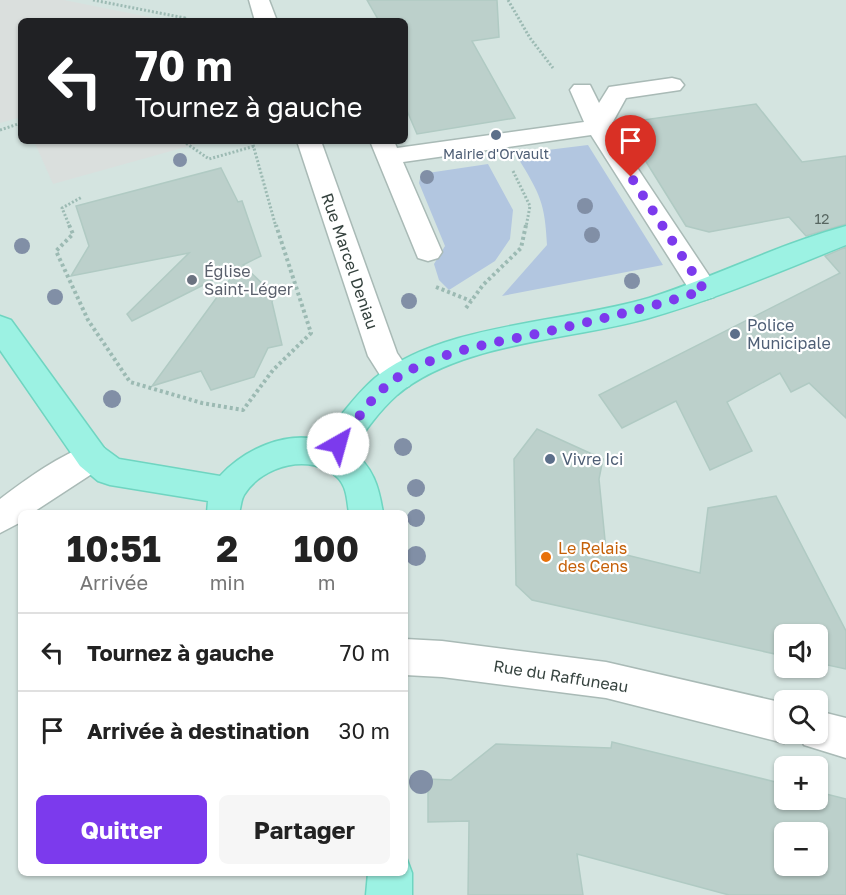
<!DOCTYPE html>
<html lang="fr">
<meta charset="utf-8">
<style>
body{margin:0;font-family:"Golos Text",sans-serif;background:#f6f6f6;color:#222;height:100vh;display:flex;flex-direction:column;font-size:22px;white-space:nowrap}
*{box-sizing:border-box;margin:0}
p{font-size:20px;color:#767676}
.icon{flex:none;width:33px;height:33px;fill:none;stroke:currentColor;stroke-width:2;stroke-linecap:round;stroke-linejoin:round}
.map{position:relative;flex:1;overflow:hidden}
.details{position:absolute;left:18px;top:510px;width:390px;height:366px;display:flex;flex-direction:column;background:#fff;border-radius:9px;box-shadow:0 2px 4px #0004}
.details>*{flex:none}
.banner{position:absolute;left:18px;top:18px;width:390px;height:126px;border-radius:9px;box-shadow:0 2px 4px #0004;background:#202124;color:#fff;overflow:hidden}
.tools{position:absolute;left:774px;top:624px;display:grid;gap:12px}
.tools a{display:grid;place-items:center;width:54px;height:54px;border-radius:9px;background:#fff;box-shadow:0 2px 4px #0004;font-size:30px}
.pin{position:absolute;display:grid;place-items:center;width:51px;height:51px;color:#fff;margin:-62px -26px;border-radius:50% 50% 50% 0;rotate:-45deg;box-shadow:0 0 6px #0007}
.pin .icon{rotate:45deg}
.me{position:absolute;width:66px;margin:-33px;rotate:38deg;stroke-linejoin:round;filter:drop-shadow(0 0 4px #0008)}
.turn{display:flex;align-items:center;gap:21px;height:126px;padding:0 18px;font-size:27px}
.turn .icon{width:78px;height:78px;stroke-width:2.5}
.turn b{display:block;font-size:42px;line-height:51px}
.eta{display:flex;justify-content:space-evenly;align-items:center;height:102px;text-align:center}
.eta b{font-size:36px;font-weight:700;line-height:42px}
.cta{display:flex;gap:12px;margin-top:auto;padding:12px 18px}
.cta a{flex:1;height:69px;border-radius:9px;background:#7c3aed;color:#fff;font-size:24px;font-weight:700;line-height:69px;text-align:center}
.cta a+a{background:#f6f6f6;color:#222}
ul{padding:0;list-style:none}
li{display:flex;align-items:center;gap:18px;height:78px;padding:0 18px;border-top:2px solid #e0e0e0}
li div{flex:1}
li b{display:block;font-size:22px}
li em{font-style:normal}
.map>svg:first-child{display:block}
</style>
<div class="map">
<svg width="846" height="895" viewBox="0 0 846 895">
<rect width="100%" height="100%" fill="#e5f0ee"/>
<path fill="#d4e4e0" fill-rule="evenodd" d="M0,0H846V895H0ZM21,21H405V141H21ZM21,513H405V873H21ZM784,634H818V668H784ZM784,700H818V734H784ZM784,766H818V800H784ZM784,832H818V866H784Z"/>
<g fill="#b2c6e0">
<path d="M588,145L663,265L502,296L547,245C545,203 540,194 518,158L523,153Z"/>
<polygon points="488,164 513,210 510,239 495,261 449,290 439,280 434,264 445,246 419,183 421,174"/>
</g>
<g fill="#dadfdd">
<polygon points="0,0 64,0 154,18 156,21 21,21 21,117 0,123"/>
<polygon points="34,141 207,141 53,184"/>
</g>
<g fill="#bcd0cb" stroke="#b0cac3" stroke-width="1.5" fill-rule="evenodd">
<polygon points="367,0 497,0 499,37 472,41 515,118 417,134 405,106 405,21 379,21"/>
<polygon points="756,104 802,162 846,156 846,224 806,236 789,217 709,232 686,226 622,123"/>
<polygon points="221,168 238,202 242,201 261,256 243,265 274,295 272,302 282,345 268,348 254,377 211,390 201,371 152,386 239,267 132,321 127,314 189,253 71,276 89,246 76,206"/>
<polygon points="846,247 846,418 809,383 791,392 780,373 727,402 752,451 710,470 676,401 622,428 599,395 840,273 825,256"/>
<polygon points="537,429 603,459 599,479 606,550 700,573 708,508 776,496 846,631 846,669 818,663 818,634 784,634 784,656 532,600 516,585 514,459"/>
<path d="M612,742L784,784V800H818V792L846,799V895H729L577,854L583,895H468L469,821L428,822V779L451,780L496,744L611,748ZM784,832H818V866H784Z"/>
</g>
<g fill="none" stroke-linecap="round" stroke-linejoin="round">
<g stroke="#a9bab6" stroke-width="3">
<g id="minor">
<polygon points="249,0 269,0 277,21 255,21"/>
<polygon points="672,78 680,80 684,85 680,90 626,98 610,127 714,283 718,290 714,297 704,300 694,297 591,135 403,162 442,252 438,258 428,261 418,258 370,141 394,141 397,148 584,122 570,90 574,85 590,85 599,103 609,87"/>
<polygon points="297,141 321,141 397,353 414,378 409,386 398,390 387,386 368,356"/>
<path d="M92,444L104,448L109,457L104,466L32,513H21V522L0,533V499C28,478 59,455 92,444Z"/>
<polygon points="405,639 442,641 606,662 784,703 784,734 818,734 818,711 846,718 846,758 804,745 799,735 784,743 606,698 442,677 405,675"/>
</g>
</g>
<g stroke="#6fd5c1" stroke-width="3">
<g id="major">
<path d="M846,226V245C781,271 716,299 649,318C572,340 460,342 397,395C379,411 365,431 351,451C373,466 379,487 383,513H349C347,501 347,487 338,478C312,452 262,465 244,495C241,500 241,507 239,513H207L208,501L110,485L98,481L80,466L0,350V316L11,320L104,448L119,459L220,476C245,449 285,431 321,440C339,419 354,396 375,378C443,323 566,323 649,298C715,277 779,244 846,226Z"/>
<polygon points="406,857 412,873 412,895 366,895 368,873 405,873"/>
</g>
</g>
<g stroke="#9cbab3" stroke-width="3" stroke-dasharray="2 2" stroke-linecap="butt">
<polyline points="93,0 185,18 187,21"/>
<polyline points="508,0 530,38 553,68"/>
<polyline points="0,130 21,123"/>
<polyline points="183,141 209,159 255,146"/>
<polyline points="252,141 276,227"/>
<polyline points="513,171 530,206 526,227"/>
<polyline points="70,227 62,208 82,197"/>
</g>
<g stroke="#9cbab3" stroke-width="4" stroke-dasharray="3 3" stroke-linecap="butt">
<polyline points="69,225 73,234 56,251 88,320 130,382 202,403 243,410 273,370 311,333 276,225"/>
<polyline points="436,287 471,301"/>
<polyline points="466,308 483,285 521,248 526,225"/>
</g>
<use href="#minor" fill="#fff" fill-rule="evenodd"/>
<use href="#major" fill="#9cf2e3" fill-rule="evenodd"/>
</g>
<g fill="#818fa6">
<circle cx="180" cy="160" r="7"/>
<circle cx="427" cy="177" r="7"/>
<circle cx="585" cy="206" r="8"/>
<circle cx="592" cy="235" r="8"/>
<circle cx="22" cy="246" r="8"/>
<circle cx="632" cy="281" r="8"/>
<circle cx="55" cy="297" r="8"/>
<circle cx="409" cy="301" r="8"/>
<circle cx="112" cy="399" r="9"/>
<circle cx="403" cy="447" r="9"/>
<circle cx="416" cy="488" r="9"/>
<circle cx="416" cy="518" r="9"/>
<circle cx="416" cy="556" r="10"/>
<circle cx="421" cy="782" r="12"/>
</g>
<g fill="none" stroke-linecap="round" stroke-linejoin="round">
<path stroke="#7c3aed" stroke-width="10" stroke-dasharray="0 18" d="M338,444C357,421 372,394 398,377C440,351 493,343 541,333C596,320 650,308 704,290L631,177"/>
</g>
<g fill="#5c6f8a" stroke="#fff" stroke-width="2">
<circle cx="496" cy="135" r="6"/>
<circle cx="735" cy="334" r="6"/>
<circle cx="550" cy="459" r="6"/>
</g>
<circle fill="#6b7280" stroke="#fff" stroke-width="2" cx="192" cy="280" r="6"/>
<circle fill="#e8710a" stroke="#fff" stroke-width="2" cx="546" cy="557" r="6"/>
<g text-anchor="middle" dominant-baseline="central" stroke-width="4.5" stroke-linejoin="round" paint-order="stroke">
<g font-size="14" fill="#4e5e75" stroke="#fff">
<text x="496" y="153">Mairie d'Orvault</text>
</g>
<g font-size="14" fill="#576661">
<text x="822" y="218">12</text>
</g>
<g font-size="16" fill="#35423e" stroke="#fff">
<text transform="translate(350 261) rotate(71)">Rue Marcel Deniau</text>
<text transform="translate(561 676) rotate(9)">Rue du Raffuneau</text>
</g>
<g font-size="16" fill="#5b616d" stroke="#fff" text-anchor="start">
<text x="204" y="271">Église<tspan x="204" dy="18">Saint-Léger</tspan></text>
</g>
<g font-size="16" fill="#4e5e75" stroke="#fff" text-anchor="start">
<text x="747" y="325">Police<tspan x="747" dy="18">Municipale</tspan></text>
<text x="562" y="459">Vivre Ici</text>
</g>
<g font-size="16" fill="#c56008" stroke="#fff" text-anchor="start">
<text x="558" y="548">Le Relais<tspan x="558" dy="18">des Cens</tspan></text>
</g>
</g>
</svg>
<div class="tools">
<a><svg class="icon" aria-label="sound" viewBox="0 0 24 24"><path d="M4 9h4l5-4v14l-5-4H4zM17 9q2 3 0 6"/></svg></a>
<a><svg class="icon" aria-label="search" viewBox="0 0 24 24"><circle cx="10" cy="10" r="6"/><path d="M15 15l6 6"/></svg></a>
<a>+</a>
<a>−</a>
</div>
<div class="pin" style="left:631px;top:177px;background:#d93025"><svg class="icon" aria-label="arrive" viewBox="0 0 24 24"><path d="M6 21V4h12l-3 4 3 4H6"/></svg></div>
<svg class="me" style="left:338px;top:444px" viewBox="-20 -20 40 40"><circle r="19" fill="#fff"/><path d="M0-13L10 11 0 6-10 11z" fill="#7c3aed"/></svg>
<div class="banner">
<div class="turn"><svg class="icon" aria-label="left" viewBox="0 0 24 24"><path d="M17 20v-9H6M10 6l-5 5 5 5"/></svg><div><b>70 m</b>Tournez à gauche</div></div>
</div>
<section class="details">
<div class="eta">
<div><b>10:51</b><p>Arrivée</p></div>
<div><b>2</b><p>min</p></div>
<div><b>100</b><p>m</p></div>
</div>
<ul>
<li><svg class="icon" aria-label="left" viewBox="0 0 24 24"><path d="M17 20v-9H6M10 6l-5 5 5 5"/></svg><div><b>Tournez à gauche</b></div><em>70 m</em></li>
<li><svg class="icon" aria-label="arrive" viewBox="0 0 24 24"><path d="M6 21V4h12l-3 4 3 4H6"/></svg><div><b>Arrivée à destination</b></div><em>30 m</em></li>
</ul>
<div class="cta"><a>Quitter</a><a>Partager</a></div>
</section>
</div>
